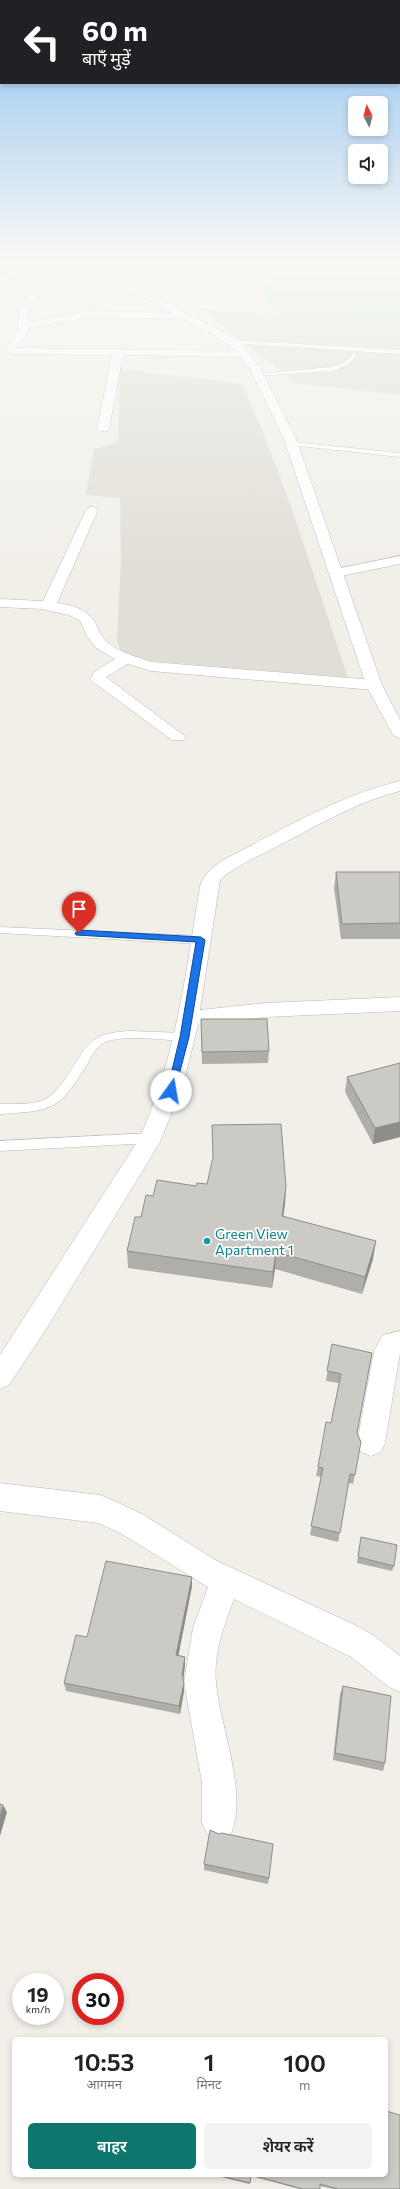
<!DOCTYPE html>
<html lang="hi">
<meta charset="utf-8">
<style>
body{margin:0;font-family:Commissioner,"Noto Sans Devanagari",sans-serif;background:#f2f2f2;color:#222;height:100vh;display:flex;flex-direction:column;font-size:15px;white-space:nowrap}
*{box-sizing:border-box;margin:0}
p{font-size:13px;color:#767676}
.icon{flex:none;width:22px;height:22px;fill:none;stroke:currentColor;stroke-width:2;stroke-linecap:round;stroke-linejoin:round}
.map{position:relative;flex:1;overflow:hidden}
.side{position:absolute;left:12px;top:2037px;width:376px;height:140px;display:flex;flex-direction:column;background:#fff;border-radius:6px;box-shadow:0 2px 6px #0003}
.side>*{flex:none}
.hud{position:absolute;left:0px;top:0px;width:400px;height:84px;box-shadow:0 2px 6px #0003;background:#202124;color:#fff;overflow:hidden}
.needle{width:26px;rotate:353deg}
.controls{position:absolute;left:348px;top:96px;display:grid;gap:8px}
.controls a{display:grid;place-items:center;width:40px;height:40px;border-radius:6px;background:#fff;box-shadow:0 2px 6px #0003;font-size:20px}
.speed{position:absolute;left:12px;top:1973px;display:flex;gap:8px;font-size:20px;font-weight:700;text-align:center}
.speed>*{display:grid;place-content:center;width:52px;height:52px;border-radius:50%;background:#fff;box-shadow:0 2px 6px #0003;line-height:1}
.speed small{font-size:10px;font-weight:400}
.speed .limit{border:6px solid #d22;background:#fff;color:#111}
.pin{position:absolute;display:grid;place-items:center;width:34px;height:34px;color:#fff;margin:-41px -17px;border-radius:50% 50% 50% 0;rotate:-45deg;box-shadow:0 0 4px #0007}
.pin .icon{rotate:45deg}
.me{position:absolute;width:44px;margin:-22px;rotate:13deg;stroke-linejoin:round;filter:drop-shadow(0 0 3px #0008)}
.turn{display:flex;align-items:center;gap:14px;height:84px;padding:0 16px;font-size:18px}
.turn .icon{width:52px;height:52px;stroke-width:2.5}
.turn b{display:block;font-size:28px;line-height:34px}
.eta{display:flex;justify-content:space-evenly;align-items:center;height:68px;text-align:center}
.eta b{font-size:24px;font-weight:600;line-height:28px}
.action{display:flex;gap:8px;margin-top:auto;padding:8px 16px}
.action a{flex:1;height:46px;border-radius:6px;background:#0f766e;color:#fff;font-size:16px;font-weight:600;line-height:46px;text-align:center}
.action a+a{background:#f2f2f2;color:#222}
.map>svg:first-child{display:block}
</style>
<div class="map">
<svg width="400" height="2189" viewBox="0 0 400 2189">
<rect width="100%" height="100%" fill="#f1efe8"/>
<g fill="#e1ded6">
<polygon points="198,308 400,323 400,395 295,383"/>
<polygon points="120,369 242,384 265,437 293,512 348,678 142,660 122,653 117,642 121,557 120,498 86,495 94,449 118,442"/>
</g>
<polygon fill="#c5e8c5" points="265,263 400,263 400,323 274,313 260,285 275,285"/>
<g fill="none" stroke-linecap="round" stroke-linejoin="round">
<g stroke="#b5b8bc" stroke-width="1">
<g id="service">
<polygon points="232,340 400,350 400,354 230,343"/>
<polygon points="354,353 357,355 348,365 333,371 258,376 255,374 332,367 344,363"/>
<polygon points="292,442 400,453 400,457 290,445 290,443"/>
<polygon points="0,927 201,936 206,940 201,944 0,933"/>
<path d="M130,1031L184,1033L190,1037L184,1041C162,1040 125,1034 105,1042C97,1046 92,1055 88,1063C59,1109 55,1111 0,1114V1104C15,1104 33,1105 46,1099C54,1094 60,1086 65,1079C87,1047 87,1033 130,1031Z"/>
<polygon points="151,1133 155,1135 157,1138 155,1141 151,1143 0,1151 0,1141"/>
</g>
</g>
<g stroke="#b5b8bc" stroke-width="1">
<g id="minor">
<polygon points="23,263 33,263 21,272 38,280 43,287 29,310 28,322 90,311 186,313 191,316 186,319 90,317 28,328 28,332 15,348 246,351 251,354 246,357 123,355 109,429 107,431 99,431 97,429 112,355 12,354 8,353 5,348 18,332 19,310 33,287 31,284 15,276 0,284 0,277"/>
<path d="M92,506L98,510L57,603C72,605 88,609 96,624C99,631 101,637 107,642C120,653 137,657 152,662L374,680L379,682L382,685L379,688L374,690L151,671L128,664L106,677L186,737L184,740H172L93,682L90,679L94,672L115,659L96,648L87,636L80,621L69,615L42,609L0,607V599L43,601L86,510Z"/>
<polygon points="400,556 400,564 336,577 329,573 336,569"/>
<path d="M400,781V791C356,802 317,826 278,846C259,856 236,865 220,880L200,1010L266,1003L400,997V1011L266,1017L198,1025L184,1081L160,1142L45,1331L9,1385L0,1389V1355L139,1139C176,1058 186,973 200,886C205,872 214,866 227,858C283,829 338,796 400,781Z"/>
<polygon points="400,1331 400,1353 385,1443 381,1452 371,1456 361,1452 357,1443 374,1351 383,1335"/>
<path d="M0,1483L100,1495L110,1499L142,1514L217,1561L353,1624L373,1635L400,1656V1692L389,1687L351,1657L234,1599C224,1625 213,1655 216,1683C220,1726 248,1793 231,1834L219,1839L207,1834L202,1822V1782L184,1682L193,1628L208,1587L122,1534L98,1523L0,1511Z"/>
</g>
</g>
<g stroke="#b5b8bc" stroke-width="1">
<polygon id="tertiary" points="79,263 89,263 222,331 241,344 259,366 296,439 382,685 400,720 400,738 394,736 392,733 366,685 284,439 249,367 233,348 214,335"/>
</g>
<use href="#service" fill="#fff" fill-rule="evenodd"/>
<use href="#minor" fill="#fff" fill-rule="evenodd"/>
<use href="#tertiary" fill="#fff" fill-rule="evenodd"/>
</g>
<g fill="#afaea9">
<polygon points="336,872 400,872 400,939 341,939 334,888"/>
<polygon points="201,1019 269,1051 268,1063 202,1064"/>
<polygon points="400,1063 400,1137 373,1144 345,1092 347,1077"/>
<polygon points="212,1125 285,1204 283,1216 373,1259 362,1294 275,1269 272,1288 128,1268 127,1251 141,1217 153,1196 196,1186 207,1184 213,1160"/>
<polygon points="332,1344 357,1433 355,1475 353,1484 349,1483 338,1542 310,1535 321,1477 316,1476 318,1467 331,1423 339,1383 326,1381"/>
<polygon points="361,1537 394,1566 392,1571 357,1563"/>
<polygon points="192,1577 192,1586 178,1655 185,1657 185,1665 183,1678 184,1691 180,1714 66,1691 64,1683 87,1637"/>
<polygon points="343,1686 385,1763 383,1771 333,1760 340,1694"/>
<polygon points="204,1864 269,1878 268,1884 204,1870"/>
<polygon points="213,2175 386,2175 400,2189 333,2189 320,2186 320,2189 299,2189 251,2176 250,2183 249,2184"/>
</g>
<g fill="#8f8d8a">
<polygon points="400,1122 400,1137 373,1144 375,1128"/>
<polygon points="286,1187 285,1204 281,1233 282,1216"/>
<polygon points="376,1241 373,1259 362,1294 365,1277"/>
<polygon points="276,1252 275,1269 272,1288 273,1272"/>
<polygon points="192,1577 192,1586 177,1663 176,1655"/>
<polygon points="185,1657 185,1665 183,1682 182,1674"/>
<polygon points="184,1683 184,1691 180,1714 179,1706"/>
<polygon points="3,1805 7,1812 0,1836 0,1817"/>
</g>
<g fill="#cccac5" stroke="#8f8d8a">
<polygon points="336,872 400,872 400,923 342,924"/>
<polygon points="201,1019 267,1019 269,1051 202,1052"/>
<polygon points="400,1063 400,1122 375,1128 347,1077"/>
<polygon points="281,1124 286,1187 282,1216 376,1241 365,1277 276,1252 273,1272 127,1251 135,1217 141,1217 146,1195 153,1196 157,1180 196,1186 197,1183 207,1184 213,1157 212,1125"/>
<polygon points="332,1344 372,1353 357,1433 361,1442 355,1475 350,1474 340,1533 311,1526 323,1468 318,1467 326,1422 331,1423 341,1374 327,1371"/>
<polygon points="361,1537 397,1545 394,1566 358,1557"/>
<polygon points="106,1561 192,1577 176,1655 185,1657 182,1674 184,1683 179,1706 64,1683 76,1635 87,1637"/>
<polygon points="343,1686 391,1696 385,1763 335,1753"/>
<polygon points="0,1804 3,1805 0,1817"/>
<polygon points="210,1830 219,1834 222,1833 273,1844 269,1878 204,1864"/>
<polygon points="386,2111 400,2115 400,2189 338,2189 320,2184 320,2189 303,2189 251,2175 386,2175"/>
<polygon points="217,2175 251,2175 250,2183"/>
</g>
<linearGradient id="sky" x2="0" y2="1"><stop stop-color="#8fc3f1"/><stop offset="0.46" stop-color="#f9f8f5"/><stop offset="1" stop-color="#f9f8f5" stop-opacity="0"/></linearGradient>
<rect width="400" height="569" fill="url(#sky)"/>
<polygon fill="#1a73e8" stroke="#114b97" points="79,930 201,937 205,940 189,1037 174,1094 168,1094 167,1091 180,1037 196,942 76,935 75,933"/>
<circle fill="#0f9aa8" stroke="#fff" stroke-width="1.5" cx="207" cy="1241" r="4"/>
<g text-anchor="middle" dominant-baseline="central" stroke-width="3.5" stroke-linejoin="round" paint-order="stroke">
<g font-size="14" fill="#0d838f" stroke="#fff" text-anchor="start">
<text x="215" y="1233">Green View<tspan x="215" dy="16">Apartment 1</tspan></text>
</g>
</g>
</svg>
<div class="controls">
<a><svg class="needle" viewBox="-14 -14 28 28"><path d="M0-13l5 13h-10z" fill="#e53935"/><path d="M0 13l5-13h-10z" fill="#767676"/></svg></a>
<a><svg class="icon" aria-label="sound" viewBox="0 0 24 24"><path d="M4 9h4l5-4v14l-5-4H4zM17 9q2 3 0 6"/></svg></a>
</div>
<div class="speed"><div>19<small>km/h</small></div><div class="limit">30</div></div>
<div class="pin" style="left:79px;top:933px;background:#d93025"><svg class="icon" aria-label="arrive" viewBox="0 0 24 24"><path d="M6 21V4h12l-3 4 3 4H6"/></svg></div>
<svg class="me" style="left:171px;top:1091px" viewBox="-20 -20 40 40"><circle r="19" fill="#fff"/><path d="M0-13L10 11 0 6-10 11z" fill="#1a73e8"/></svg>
<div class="hud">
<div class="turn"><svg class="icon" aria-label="left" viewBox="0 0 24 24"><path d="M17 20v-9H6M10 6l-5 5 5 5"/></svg><div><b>60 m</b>बाएँ मुड़ें</div></div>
</div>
<section class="side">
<div class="eta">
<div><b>10:53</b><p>आगमन</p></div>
<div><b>1</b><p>मिनट</p></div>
<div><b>100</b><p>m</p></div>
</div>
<div class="action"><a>बाहर</a><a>शेयर करें</a></div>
</section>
</div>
